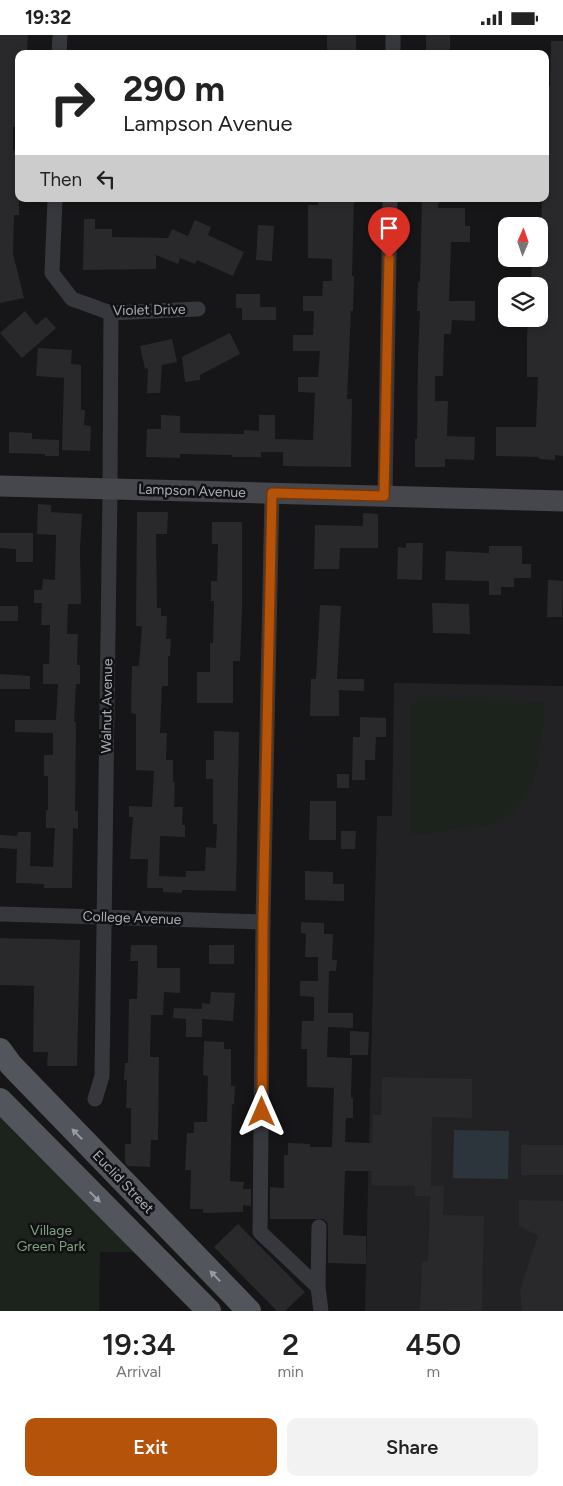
<!DOCTYPE html>
<style>
body{margin:0;font-family:Figtree,sans-serif;background:#f2f2f2;color:#222;height:100vh;display:flex;flex-direction:column;font-size:19px;white-space:nowrap}
*{box-sizing:border-box;margin:0}
p{font-size:16px;color:#767676}
.icon{flex:none;width:28px;height:28px;fill:none;stroke:currentColor;stroke-width:2;stroke-linecap:round;stroke-linejoin:round}
.map{position:relative;height:1276px;overflow:hidden}
.details{display:flex;flex-direction:column;background:#fff;flex:1}
.details>*{flex:none}
.hud{position:absolute;left:15px;top:15px;width:534px;height:152px;border-radius:10px;box-shadow:0 2px 8px #0003;background:#fff;color:#222;overflow:hidden}
.needle{width:32px;rotate:2deg}
.buttons{position:absolute;left:498px;top:182px;display:grid;gap:10px}
.buttons a{display:grid;place-items:center;width:50px;height:50px;border-radius:10px;background:#fff;box-shadow:0 2px 8px #0003;font-size:25px}
.pin{position:absolute;display:grid;place-items:center;width:42px;height:42px;color:#fff;margin:-51px -21px;border-radius:50% 50% 50% 0;rotate:-45deg;box-shadow:0 0 5px #0007}
.pin .icon{rotate:45deg}
.me{position:absolute;width:55px;margin:-28px;rotate:0deg;stroke-linejoin:round;filter:drop-shadow(0 0 4px #0008)}
.turn{display:flex;align-items:center;gap:18px;height:105px;padding:0 25px;font-size:22px}
.turn .icon{width:65px;height:65px;stroke-width:2.5}
.turn b{display:block;font-size:35px;line-height:42px}
.then{display:flex;align-items:center;height:48px;padding:0 25px;background:#0003;gap:10px;font-size:19px}
.eta{display:flex;justify-content:space-evenly;align-items:center;height:85px;text-align:center}
.eta b{font-size:30px;font-weight:600;line-height:35px}
.primary-button{display:flex;gap:10px;margin-top:auto;padding:10px 25px}
.primary-button a{flex:1;height:58px;border-radius:10px;background:#b45309;color:#fff;font-size:20px;font-weight:600;line-height:58px;text-align:center}
.primary-button a+a{background:#f2f2f2;color:#222}
.status{display:flex;justify-content:space-between;align-items:center;height:35px;padding:0 25px;background:#fff;direction:ltr}
.status svg{height:14px;fill:currentColor}
.map>svg:first-child{display:block}
</style>
<div class="status"><b>19:32</b><svg viewBox="0 0 49 12"><path d="M0 12V9h3v3zM5 12V6h3v6zM10 12V3h3v9zM15 12V0h3v12zM26 1h20v11H26zM47 4h2v5h-2z"/></svg></div>
<div class="map">
<svg width="563" height="1276" viewBox="0 0 563 1276">
<rect width="100%" height="100%" fill="#161618"/>
<polygon fill="#222225" points="394,648 563,651 563,1276 365,1276 377,781 392,781"/>
<g fill="#1c231d">
<polygon points="419,664 543,667 544,684 536,739 531,752 524,764 514,775 504,783 490,790 421,799 409,798 411,671"/>
<polygon points="0,1076 135,1217 100,1217 99,1276 0,1276"/>
</g>
<polygon fill="#2c353c" points="454,1095 509,1096 508,1144 453,1143"/>
<g fill="#29292c">
<polygon points="0,0 28,0 27,19 19,19 19,92 13,92 13,115 19,115 19,180 14,180 13,219 24,263 0,268"/>
<rect x="327" y="0" width="29" height="19"/>
<rect x="426" y="0" width="24" height="19"/>
<polygon points="551,6 563,6 563,421 555,420 555,425 539,424 539,422 496,421 496,392 536,392 538,342 527,342 527,301 528,288 537,289 537,284 539,284 539,251 531,251 532,224 539,224 539,207 541,207 542,164 545,164 545,51 550,51"/>
<polygon points="318,164 354,164 352,241 354,241 353,276 351,276 347,364 352,364 351,432 283,431 283,417 261,417 261,422 232,422 232,420 180,419 180,423 146,422 147,394 161,394 161,380 180,381 180,398 244,399 244,395 259,396 259,380 275,380 275,404 313,405 315,358 298,357 298,342 318,342 320,316 293,316 293,300 313,300 314,276 303,276 303,261 322,261 323,246 332,246 332,224 308,223 308,170 318,170"/>
<polygon points="422,164 439,164 438,173 465,173 465,191 470,191 470,207 451,207 449,266 475,266 475,286 452,285 451,299 444,299 443,341 435,341 435,366 448,366 447,401 475,402 474,425 445,424 445,432 415,432 415,404 417,404 418,322 420,276 417,276 418,247 420,247"/>
<polygon points="84,184 95,184 95,194 112,194 112,202 168,203 172,194 188,201 195,185 211,192 208,200 244,217 233,241 197,225 195,229 180,223 178,229 156,220 156,234 83,235"/>
<polygon points="258,190 274,191 272,226 256,225"/>
<polygon points="236,259 260,259 260,272 276,272 276,285 242,285 242,273 236,273"/>
<polygon points="25,276 36,290 46,282 56,293 22,323 0,298"/>
<polygon points="230,298 240,319 200,340 200,345 185,347 182,322"/>
<polygon points="172,304 177,327 162,330 160,358 147,358 148,333 145,334 140,311"/>
<polygon points="38,313 72,315 71,329 81,330 81,375 85,375 84,390 91,391 90,416 62,415 64,343 36,341"/>
<polygon points="9,397 32,398 32,404 59,405 59,421 45,421 45,419 9,418"/>
<polygon points="38,469 51,470 51,477 82,479 80,514 81,569 68,569 67,599 78,599 77,630 80,630 80,649 76,649 74,687 76,687 75,776 78,776 78,794 73,793 72,853 44,853 44,849 16,848 17,814 0,813 0,800 17,801 18,797 31,797 30,831 53,832 55,793 46,793 46,775 48,775 48,741 44,741 44,720 53,720 53,698 15,697 15,685 56,685 58,649 43,649 43,629 49,629 50,590 41,590 42,568 34,568 34,555 42,555 43,544 55,545 56,500 37,499"/>
<polygon points="137,477 168,477 167,499 156,499 157,573 161,573 161,581 167,581 166,604 171,604 170,621 168,621 168,651 162,651 160,698 167,698 166,725 173,725 173,747 175,747 174,772 183,772 182,790 185,790 185,802 160,801 159,841 186,842 186,836 205,836 206,812 216,813 217,789 213,789 213,744 206,744 206,725 214,725 214,696 239,697 236,856 182,855 182,858 163,857 163,853 147,853 148,824 130,824 133,782 129,782 129,771 152,772 154,736 136,735 136,679 131,678 132,631 139,631 142,591 136,591"/>
<polygon points="363,478 378,479 378,513 340,513 339,534 314,534 315,490 363,491"/>
<polygon points="212,487 242,487 242,575 240,626 233,626 233,668 197,668 197,637 210,637 210,608 213,608 214,566 211,566 211,546 217,546 218,509 212,509"/>
<polygon points="0,498 33,498 33,527 16,527 16,514 0,513"/>
<polygon points="406,508 423,508 422,545 397,544 398,512 406,513"/>
<polygon points="489,511 522,511 522,529 531,529 531,543 514,543 514,552 501,552 501,560 489,560 489,546 445,545 446,516 489,518"/>
<polygon points="548,545 563,546 562,582 547,582"/>
<polygon points="432,568 469,569 470,599 433,598"/>
<polygon points="320,570 341,571 337,644 364,644 364,656 339,655 339,681 310,681 311,644 316,644"/>
<rect x="0" y="571" width="18" height="15"/>
<polygon points="0,639 30,641 30,654 0,654"/>
<polygon points="360,682 386,683 386,702 376,702 375,725 365,725 365,745 352,745 353,702 360,702"/>
<rect x="337" y="739" width="12" height="14"/>
<polygon points="310,766 336,766 336,805 309,805"/>
<polygon points="341,796 356,796 355,814 341,814"/>
<polygon points="305,836 333,837 333,849 344,849 344,866 305,865"/>
<polygon points="301,887 324,888 324,899 333,899 332,925 337,925 336,936 329,936 328,978 353,978 353,993 328,992 327,1022 352,1023 351,1063 353,1063 353,1083 346,1083 345,1107 372,1108 373,1080 381,1080 382,1042 472,1044 472,1083 432,1082 431,1151 444,1151 443,1180 484,1181 482,1276 420,1275 422,1226 428,1226 430,1161 415,1161 415,1151 372,1150 372,1136 345,1136 343,1200 366,1201 366,1229 328,1228 328,1192 327,1187 323,1184 270,1184 270,1152 284,1153 284,1120 288,1120 288,1108 310,1109 310,1112 332,1112 334,1053 307,1052 307,1014 301,1014 302,986 314,986 314,962 300,961 300,946 318,946 318,922 305,922 306,899 301,898"/>
<polygon points="0,903 80,905 77,1031 47,1031 48,1017 33,1017 34,951 0,950"/>
<polygon points="131,910 157,910 157,933 180,933 180,958 164,957 163,980 151,980 150,1022 159,1022 158,1105 151,1105 150,1132 128,1131 125,1128 125,1109 131,1109 131,1073 126,1073 127,1045 124,1045 125,1028 128,1028 129,964 137,964 138,926 130,926"/>
<rect x="209" y="910" width="25" height="19"/>
<polygon points="211,957 235,958 233,986 202,984 202,1002 186,1002 186,984 173,983 174,973 202,974 202,968 210,969"/>
<polygon points="350,996 369,997 368,1020 350,1020"/>
<polygon points="204,1006 224,1007 224,1014 231,1014 231,1051 235,1051 234,1069 232,1069 230,1146 244,1147 243,1154 251,1154 251,1171 243,1170 243,1177 203,1178 203,1174 190,1174 191,1135 185,1135 187,1098 194,1098 194,1087 207,1087 208,1041 203,1040"/>
<rect x="521" y="1110" width="42" height="30"/>
<polygon points="519,1165 563,1166 563,1276 522,1276 520,1255 538,1201 519,1191"/>
<polygon points="238,1189 305,1257 285,1276 277,1276 214,1212"/>
</g>
<g fill="none" stroke-linecap="round" stroke-linejoin="round">
<g stroke="#37383d" stroke-width="15">
<polyline points="59,19 60,0"/>
<polyline points="393,19 393,0"/>
<polyline points="55,164 52,238 72,264 111,278 198,274"/>
<polyline points="272,458 263,887 260,1197 318,1252 321,1276"/>
<polyline points="385,461 390,164"/>
<polyline points="0,879 263,887"/>
<polyline points="95,1064 102,1041 110,454 111,278"/>
<polyline points="318,1252 319,1192"/>
</g>
<polyline stroke="#45474d" stroke-width="21" points="0,451 563,466"/>
<g stroke="#53555c" stroke-width="24">
<polyline points="0,1015 11,1030 249,1276"/>
<polyline points="0,1065 209,1276"/>
</g>
</g>
<defs><path id="oneway-solid" d="M-6-.8H1V-3.2L6.5 0L1 3.2V.8H-6Z" transform="scale(1.25)"/></defs>
<g fill="#979ba6">
<use href="#oneway-solid" transform="translate(77 1099) rotate(-134)"/>
<use href="#oneway-solid" transform="translate(95 1162) rotate(45)"/>
<use href="#oneway-solid" transform="translate(215 1241) rotate(-134)"/>
</g>
<g fill="none" stroke-linecap="round" stroke-linejoin="round">
<g stroke="#753606" stroke-width="12">
<polyline id="route" points="262,1077 263,888 272,458 384,461 389,223"/>
</g>
<use href="#route" stroke="#b45309" stroke-width="9"/>
</g>
<g text-anchor="middle" dominant-baseline="central" stroke-width="5" stroke-linejoin="round" paint-order="stroke">
<g font-size="14" fill="#a8adb8" stroke="#111113">
<text transform="translate(149 275) rotate(-1)">Violet Drive</text>
<text transform="translate(192 456) rotate(2)">Lampson Avenue</text>
<text transform="translate(107 671) rotate(-89)">Walnut Avenue</text>
<text transform="translate(132 883) rotate(2)">College Avenue</text>
<text transform="translate(123 1147) rotate(46)">Euclid Street</text>
</g>
<g font-size="14" fill="#7fa381" stroke="#111113">
<text x="51" y="1195">Village<tspan x="51" dy="16">Green Park</tspan></text>
</g>
</g>
</svg>
<div class="buttons">
<a><svg class="needle" viewBox="-14 -14 28 28"><path d="M0-13l5 13h-10z" fill="#e53935"/><path d="M0 13l5-13h-10z" fill="#767676"/></svg></a>
<a><svg class="icon" aria-label="layers" viewBox="0 0 24 24"><path d="M12 4l9 5-9 5-9-5zM3 14l9 5 9-5"/></svg></a>
</div>
<div class="pin" style="left:389px;top:223px;background:#d93025"><svg class="icon" aria-label="arrive" viewBox="0 0 24 24"><path d="M6 21V4h12l-3 4 3 4H6"/></svg></div>
<svg class="me" style="left:262px;top:1077px" viewBox="-20 -20 40 40"><path d="M0-17L14 15 0 8-14 15z" fill="#b45309" stroke="#fff" stroke-width="4"/></svg>
<div class="hud">
<div class="turn"><svg class="icon" aria-label="right" viewBox="0 0 24 24"><path d="M7 20v-9h11M14 6l5 5-5 5"/></svg><div><b>290 m</b>Lampson Avenue</div></div>
<div class="then">Then<svg class="icon" aria-label="left" viewBox="0 0 24 24"><path d="M17 20v-9H6M10 6l-5 5 5 5"/></svg></div>
</div>
</div>
<section class="details">
<div class="eta">
<div><b>19:34</b><p>Arrival</p></div>
<div><b>2</b><p>min</p></div>
<div><b>450</b><p>m</p></div>
</div>
<div class="primary-button"><a>Exit</a><a>Share</a></div>
</section>
